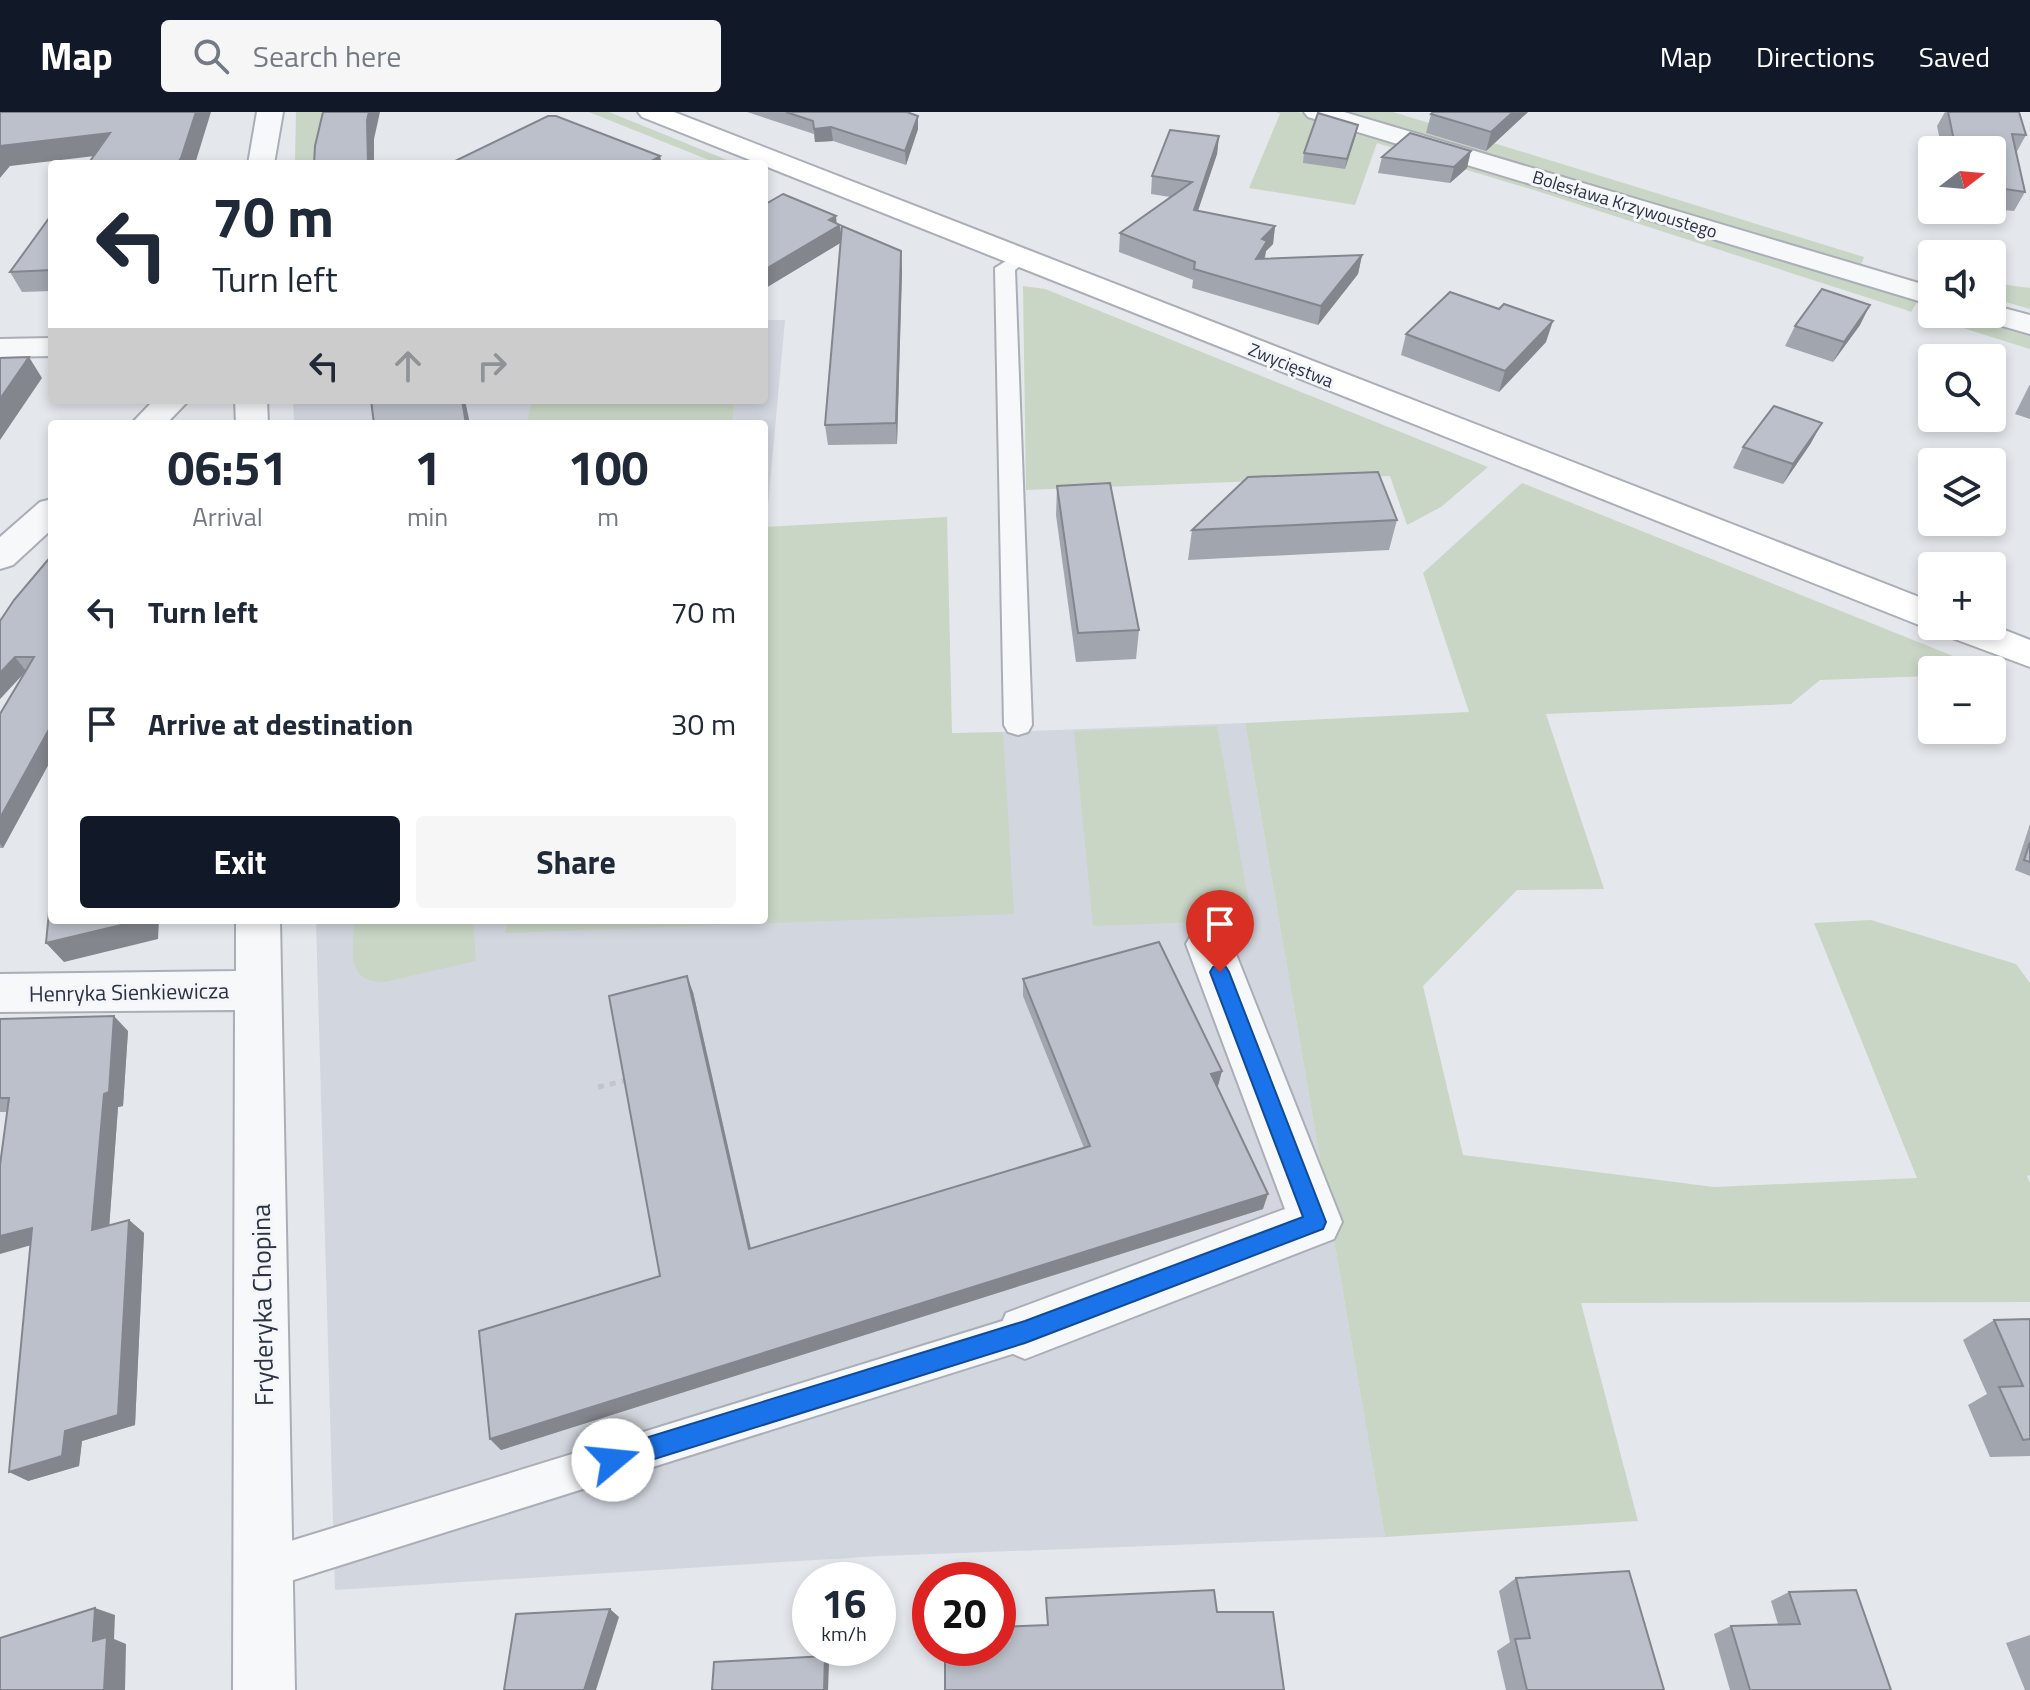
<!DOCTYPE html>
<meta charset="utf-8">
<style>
body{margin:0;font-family:"Titillium Web",sans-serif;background:#f6f6f7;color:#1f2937;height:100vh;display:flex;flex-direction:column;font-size:30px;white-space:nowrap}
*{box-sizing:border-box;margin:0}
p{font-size:26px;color:#747a83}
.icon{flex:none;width:44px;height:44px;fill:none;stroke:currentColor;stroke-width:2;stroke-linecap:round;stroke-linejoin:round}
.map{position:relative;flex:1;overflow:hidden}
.details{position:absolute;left:48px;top:308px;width:720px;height:504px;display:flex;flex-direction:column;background:#fff;border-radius:8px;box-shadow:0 4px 12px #0003}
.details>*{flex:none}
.hud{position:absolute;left:48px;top:48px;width:720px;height:244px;border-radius:8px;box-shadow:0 4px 12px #0003;background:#fff;color:#1f2937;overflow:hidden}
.needle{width:52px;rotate:74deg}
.tools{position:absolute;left:1918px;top:24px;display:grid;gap:16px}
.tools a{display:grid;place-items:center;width:88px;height:88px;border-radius:8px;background:#fff;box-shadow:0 4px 12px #0003;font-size:40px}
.speed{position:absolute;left:792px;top:1450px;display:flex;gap:16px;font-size:40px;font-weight:700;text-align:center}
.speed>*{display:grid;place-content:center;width:104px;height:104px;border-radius:50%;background:#fff;box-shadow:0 4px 12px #0003;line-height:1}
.speed small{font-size:20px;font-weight:400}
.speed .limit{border:12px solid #d22;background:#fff;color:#111}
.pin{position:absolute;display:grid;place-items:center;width:68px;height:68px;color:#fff;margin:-82px -34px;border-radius:50% 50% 50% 0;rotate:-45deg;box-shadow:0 0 8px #0007}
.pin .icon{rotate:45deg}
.me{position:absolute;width:88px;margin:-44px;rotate:73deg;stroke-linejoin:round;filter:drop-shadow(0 0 6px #0008)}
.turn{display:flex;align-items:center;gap:28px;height:168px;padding:0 32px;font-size:36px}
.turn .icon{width:104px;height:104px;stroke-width:2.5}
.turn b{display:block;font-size:56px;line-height:68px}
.lanes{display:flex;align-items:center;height:76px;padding:0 32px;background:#0003;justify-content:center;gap:40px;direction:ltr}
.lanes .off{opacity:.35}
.eta{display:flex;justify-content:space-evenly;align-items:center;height:136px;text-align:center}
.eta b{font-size:48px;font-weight:700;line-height:56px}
.button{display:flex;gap:16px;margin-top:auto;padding:16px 32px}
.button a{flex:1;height:92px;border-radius:8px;background:#111827;color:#fff;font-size:32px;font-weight:700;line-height:92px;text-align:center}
.button a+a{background:#f6f6f7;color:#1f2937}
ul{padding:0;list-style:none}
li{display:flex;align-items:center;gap:24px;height:112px;padding:0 32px}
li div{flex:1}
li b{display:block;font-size:30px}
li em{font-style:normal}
header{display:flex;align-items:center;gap:48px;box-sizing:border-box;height:112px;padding:0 40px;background:#111827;color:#fff}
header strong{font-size:38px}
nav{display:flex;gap:44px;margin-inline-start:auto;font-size:28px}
.search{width:560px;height:72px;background:#f6f6f7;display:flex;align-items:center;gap:20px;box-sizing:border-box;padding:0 28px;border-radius:8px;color:#747a83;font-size:30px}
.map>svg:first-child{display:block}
</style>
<header>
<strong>Map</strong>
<div class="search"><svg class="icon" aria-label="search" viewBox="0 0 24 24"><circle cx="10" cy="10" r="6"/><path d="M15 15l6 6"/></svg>Search here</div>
<nav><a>Map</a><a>Directions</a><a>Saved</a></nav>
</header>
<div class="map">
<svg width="2030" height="1578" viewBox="0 0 2030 1578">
<rect width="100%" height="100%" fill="#e4e7ec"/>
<g fill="#d2d6de">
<polygon points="764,208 785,208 766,415 764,312 294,312 293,288 764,288"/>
<polygon points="1245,611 1385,1425 880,1444 335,1478 316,808 764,808 764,629"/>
</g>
<g fill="#c9d6c5">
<polygon points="296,0 333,0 323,52 295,52"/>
<polygon points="589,0 609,0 737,52 719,52"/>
<polygon points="1276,0 1298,0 1372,22 1917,190 1911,200 1906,198 1537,79 1377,31 1355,93 1249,76 1280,2"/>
<polygon points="1332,0 1393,0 1864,145 1860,156"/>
<polygon points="1992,171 2030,176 2030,197 1992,186"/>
<polygon points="1023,174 1045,177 1488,355 1441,395 1407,413 1390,364 1026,378"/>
<polygon points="1952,202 2030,224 2030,237 1947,211"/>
<polygon points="532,288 734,288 732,312 527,312"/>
<polygon points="1522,371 1988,558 1932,558 1932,564 1820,568 1791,592 1546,602 1604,777 1517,778 1423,874 1463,1043 1714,1075 1917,1066 1814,811 1871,808 2016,852 2030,871 2030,1063 2027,1064 2030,1071 2030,1190 1581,1191 1638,1409 1385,1425 1245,611 1469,600 1423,461"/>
<polygon points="947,405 952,621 1003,620 1014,802 505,821 508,808 764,808 764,415"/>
<polygon points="1217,614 1252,808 1093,814 1074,619"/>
<path d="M354,808H473L476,849L384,870C344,870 354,837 354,808Z"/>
</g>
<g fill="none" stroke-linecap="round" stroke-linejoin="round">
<g stroke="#a9aeb7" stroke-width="4">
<g id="lane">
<polygon points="1020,140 1030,146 1015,158 1032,613 1028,620 1018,623 1008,620 1004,613 995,156"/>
<polygon points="1025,1202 1038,1207 1043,1220 1038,1233 1025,1238 265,1477 251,1471 245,1457 251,1443 265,1437"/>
</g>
</g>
<g stroke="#a9aeb7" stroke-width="4">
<g id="street">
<polygon points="257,0 283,0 274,52 248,52"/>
<polygon points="1304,0 1344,0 1932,175 1932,193 1308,5"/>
<polygon points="1992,193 2030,203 2030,222 1981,208 1977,202 1992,202"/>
<polygon points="52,226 52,244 0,245 0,227"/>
<polygon points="154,288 189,288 166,312 131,312"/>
<polygon points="235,288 267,288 268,312 236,312"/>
<polygon points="52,387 52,417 13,453 0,457 0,425 40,390"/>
<polygon points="236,808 280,808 295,1578 233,1578 235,898 0,900 0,862 236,859"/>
<polygon points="1209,814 1225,819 1232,832 1342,1110 1334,1127 1025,1247 1006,1239 998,1220 1006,1201 1285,1097 1186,832 1193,819"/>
</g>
</g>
<g stroke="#a9aeb7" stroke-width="4">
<polygon id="secondary" points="638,0 674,0 1932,490 1932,514 1992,513 2030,528 2030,555 1944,523 1939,515 1932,517 1919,513 642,5"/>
</g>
<polyline stroke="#c2c5cb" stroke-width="5" stroke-dasharray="6 6" stroke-linecap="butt" points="598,975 628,968"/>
<use href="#lane" fill="#f7f8fa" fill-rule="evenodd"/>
<use href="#street" fill="#f7f8fa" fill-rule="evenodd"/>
<use href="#secondary" fill="#fff" fill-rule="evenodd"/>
</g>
<g fill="#a1a5ae">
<polygon points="747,0 907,0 918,4 918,17 906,53 833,29 815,30 814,22"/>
<polygon points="1528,0 1486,39 1426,21 1431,2"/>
<polygon points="1945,0 2019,0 2026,23 2016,41 2025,80 2014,99 1992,97 1992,38 1942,38 1937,14"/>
<polygon points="1358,13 1345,57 1303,51 1304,41"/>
<polygon points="1219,24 1217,42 1198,99 1275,114 1273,132 1266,139 1265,147 1362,143 1358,162 1318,213 1192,176 1193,168 1119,140 1120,121 1170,85 1151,82 1152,64"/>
<polygon points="1382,45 1467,56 1450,71 1378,61"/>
<polygon points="764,93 837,111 841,121 901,139 902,159 897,332 828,333 825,313 840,131 764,177"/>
<polygon points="52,102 52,179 22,180 10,160"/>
<polygon points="1860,213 1833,250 1785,234 1795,214"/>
<polygon points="1406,222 1546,230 1499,280 1401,243"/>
<polygon points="2030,272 2030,307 2015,302"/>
<polygon points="1811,331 1783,372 1733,356 1743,335"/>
<polygon points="1057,374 1139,518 1136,547 1076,550 1056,403"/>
<polygon points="1397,408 1389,438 1188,448 1192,418"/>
<polygon points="52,443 52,646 3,736 0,736 0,602 25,560 0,587"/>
<polygon points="2030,712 2030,764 2015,758"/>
<polygon points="1023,867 1222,959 1217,975 1263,1097 501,1338 490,1327 660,1164 693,880 751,1136 1084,1036 1023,884"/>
<polygon points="0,907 128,919 123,994 118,995 109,1114 129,1108 144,1121 135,1313 82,1329 79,1354 28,1369 31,1133 7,1000 0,1000"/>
<polygon points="2030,1207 2030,1344 1990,1345 1968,1293 1987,1282 1963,1228 1994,1208"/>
<polygon points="1516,1466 1664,1578 1506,1578 1497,1539 1510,1530 1499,1479"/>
<polygon points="1789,1480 1891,1578 1730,1578 1714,1522 1731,1514 1778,1512 1771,1489"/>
<polygon points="2030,1523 2030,1578 2025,1578 2006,1531"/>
</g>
<g fill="#83868d">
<polygon points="196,0 211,0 195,52 177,52"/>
<polygon points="369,0 380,0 374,27 374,52 368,52 367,8"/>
<polygon points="1513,0 1528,0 1486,39 1491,20"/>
<polygon points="918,4 918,17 906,53 905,39"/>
<polygon points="1358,13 1356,23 1345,57 1347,47"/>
<polygon points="831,15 833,29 815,30 814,17"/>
<polygon points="110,21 120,41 10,54 0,66 0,34"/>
<polygon points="1219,24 1217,42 1192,116 1194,98"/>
<polygon points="1471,39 1467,56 1450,71 1454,55"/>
<polygon points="660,44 662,52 646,52"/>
<polygon points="836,104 837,115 840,113 842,130 764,177 764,158"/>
<polygon points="1275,114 1273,132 1266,139 1264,147 1256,147 1262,127"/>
<polygon points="901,139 902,159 897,332 896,311"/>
<polygon points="1362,143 1358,162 1318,213 1321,194"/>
<polygon points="1870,193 1860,213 1833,250 1844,230"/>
<polygon points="1553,209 1546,230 1499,280 1505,259"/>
<polygon points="29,245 42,266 0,328 0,287"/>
<polygon points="462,288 465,288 470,312 466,312"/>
<polygon points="1822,311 1811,331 1783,372 1793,352"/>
<polygon points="15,545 26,559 0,587 0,561"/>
<polygon points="52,612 52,646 3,736 0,732 0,706"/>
<polygon points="142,808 159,808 158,827 64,850 46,831"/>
<polygon points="687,864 693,880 754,1151 749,1137"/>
<polygon points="114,904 128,919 123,994 118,995 108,1131 92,1118 104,982"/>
<polygon points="1222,959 1218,974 1207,978 1211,962"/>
<polygon points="1268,1082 1263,1097 501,1338 490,1327"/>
<polygon points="129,1108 144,1121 135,1313 82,1329 79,1354 28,1369 9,1360 65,1319"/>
<polygon points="32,1116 49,1128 0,1142 0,1124"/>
<polygon points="95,1496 115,1503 114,1527 126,1532 125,1578 104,1578 93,1529"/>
<polygon points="610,1497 619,1505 596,1578 584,1578"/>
<polygon points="825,1544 829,1551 828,1578 824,1578"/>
</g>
<g fill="#bbc0ca" stroke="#83868d" stroke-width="2">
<polygon points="0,0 196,0 181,46 177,52 88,52 110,21 0,34"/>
<polygon points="323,0 369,0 367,8 368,52 314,52 315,34"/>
<polygon points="786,0 907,0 918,4 905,39 831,15 814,17 813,9"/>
<polygon points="1433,0 1513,0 1491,20 1431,2"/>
<polygon points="1948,0 2019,0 2026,23 2012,22 2025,80 1992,75 1992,38 1956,38"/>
<polygon points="1318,1 1358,13 1347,47 1304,41"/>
<polygon points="548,4 556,4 660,44 646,52 461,52 455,49"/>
<polygon points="1170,18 1219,24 1194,98 1275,114 1262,127 1267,129 1256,147 1362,143 1321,194 1194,157 1195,150 1120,121 1192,70 1152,64"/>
<polygon points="1410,21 1471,39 1454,55 1382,45"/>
<polygon points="783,82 836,104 829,108 840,113 764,158 764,93"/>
<polygon points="52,102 52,158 10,160"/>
<polygon points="842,114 901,139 896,311 825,313"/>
<polygon points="1822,177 1870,193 1844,230 1795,214"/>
<polygon points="1450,180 1499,197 1504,192 1553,209 1505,259 1406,222"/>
<polygon points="29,245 0,287 0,246"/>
<polygon points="371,288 462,288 466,312 374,312"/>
<polygon points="1774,294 1822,311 1793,352 1743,335"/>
<polygon points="1378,360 1397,408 1192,418 1248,365"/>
<polygon points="1110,371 1139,518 1078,521 1057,374"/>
<polygon points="52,443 52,612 0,706 0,602 34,545 15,545 0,561 0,509 14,488"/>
<polygon points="2030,730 2030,750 2024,748"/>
<polygon points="52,769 52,808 142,808 46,831"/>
<polygon points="1159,830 1222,959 1211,962 1268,1082 490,1327 479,1219 660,1164 609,884 687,864 749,1137 1090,1034 1023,867"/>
<polygon points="114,904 109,980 104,982 92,1118 129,1108 118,1303 65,1319 62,1344 9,1360 32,1116 0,1124 0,1053 9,986 0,986 0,907"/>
<polygon points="2030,1207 2030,1327 2023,1328 1999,1275 2023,1274 1994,1208"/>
<polygon points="1629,1459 1664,1578 1527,1578 1515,1527 1530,1526 1516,1466"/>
<polygon points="1214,1478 1217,1500 1273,1500 1284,1578 945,1578 945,1536 998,1536 998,1515 1048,1513 1046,1486"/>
<polygon points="1856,1478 1891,1578 1750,1578 1731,1514 1800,1512 1789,1480"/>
<polygon points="95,1496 93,1529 107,1525 104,1578 0,1578 0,1526"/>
<polygon points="610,1497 584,1578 504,1578 516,1502"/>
<polygon points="825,1544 824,1578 712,1578 714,1550"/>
</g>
<polygon fill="#1a73e8" stroke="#114b97" stroke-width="2" points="1220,852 1226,855 1229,860 1326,1110 1323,1117 1025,1231 613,1360 605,1356 602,1348 605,1340 613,1336 1025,1209 1303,1105 1210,860 1213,855"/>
<g text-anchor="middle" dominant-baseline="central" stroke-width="6" stroke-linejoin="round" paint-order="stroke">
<g font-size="18" fill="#2b3445" stroke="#f4f6f9">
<text transform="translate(1625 92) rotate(17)">Bolesława Krzywoustego</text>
<text transform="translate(1291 253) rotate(22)">Zwycięstwa</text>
</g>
<g font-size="22" fill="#2b3445" stroke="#f4f6f9">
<text transform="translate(129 880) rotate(-1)">Henryka Sienkiewicza</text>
</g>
<g font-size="26" fill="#2b3445" stroke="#f4f6f9">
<text transform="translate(262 1193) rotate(-91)">Fryderyka Chopina</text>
</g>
</g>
</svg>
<div class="tools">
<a><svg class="needle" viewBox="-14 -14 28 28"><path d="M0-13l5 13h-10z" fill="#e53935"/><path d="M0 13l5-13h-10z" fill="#747a83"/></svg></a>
<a><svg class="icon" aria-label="sound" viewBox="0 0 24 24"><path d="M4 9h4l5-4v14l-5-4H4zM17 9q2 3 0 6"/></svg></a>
<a><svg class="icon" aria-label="search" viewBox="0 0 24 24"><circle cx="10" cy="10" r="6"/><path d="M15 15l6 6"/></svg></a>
<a><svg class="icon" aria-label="layers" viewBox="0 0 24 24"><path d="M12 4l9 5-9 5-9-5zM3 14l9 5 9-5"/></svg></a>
<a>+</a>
<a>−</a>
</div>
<div class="speed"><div>16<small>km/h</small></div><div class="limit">20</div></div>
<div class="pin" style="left:1220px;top:860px;background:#d93025"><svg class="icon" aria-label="arrive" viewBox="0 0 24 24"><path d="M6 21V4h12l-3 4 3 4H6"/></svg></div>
<svg class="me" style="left:613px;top:1348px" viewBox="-20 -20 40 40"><circle r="19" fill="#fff"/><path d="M0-13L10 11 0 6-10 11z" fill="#1a73e8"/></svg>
<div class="hud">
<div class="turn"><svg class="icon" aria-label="left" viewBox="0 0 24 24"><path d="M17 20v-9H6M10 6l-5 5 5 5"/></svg><div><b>70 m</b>Turn left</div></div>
<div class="lanes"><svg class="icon" aria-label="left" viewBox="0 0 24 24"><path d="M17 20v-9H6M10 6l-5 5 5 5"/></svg><svg class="icon off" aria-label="ahead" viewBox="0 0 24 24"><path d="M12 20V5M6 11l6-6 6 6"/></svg><svg class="icon off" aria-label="right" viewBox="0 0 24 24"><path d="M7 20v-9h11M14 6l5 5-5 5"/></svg></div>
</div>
<section class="details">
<div class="eta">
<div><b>06:51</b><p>Arrival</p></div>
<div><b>1</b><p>min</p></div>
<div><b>100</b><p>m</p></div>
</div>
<ul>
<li><svg class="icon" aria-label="left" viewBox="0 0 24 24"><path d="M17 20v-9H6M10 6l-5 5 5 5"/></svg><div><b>Turn left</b></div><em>70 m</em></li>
<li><svg class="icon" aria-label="arrive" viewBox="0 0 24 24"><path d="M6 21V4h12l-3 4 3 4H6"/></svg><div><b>Arrive at destination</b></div><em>30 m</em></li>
</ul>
<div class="button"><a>Exit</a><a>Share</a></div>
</section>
</div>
